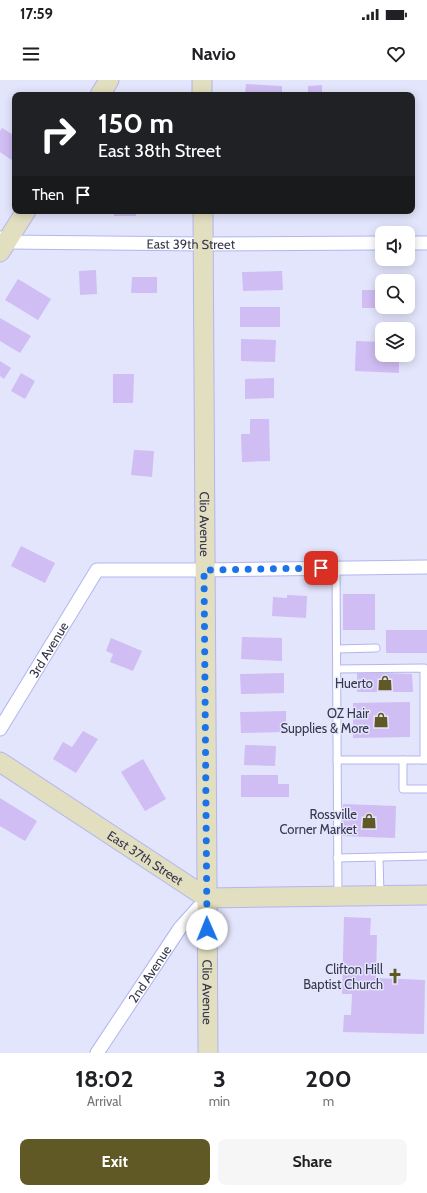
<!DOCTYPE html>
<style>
body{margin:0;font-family:Cabin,sans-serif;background:#f6f6f6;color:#202124;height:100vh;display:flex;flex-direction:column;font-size:15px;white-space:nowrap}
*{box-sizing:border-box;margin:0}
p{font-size:13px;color:#757577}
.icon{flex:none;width:22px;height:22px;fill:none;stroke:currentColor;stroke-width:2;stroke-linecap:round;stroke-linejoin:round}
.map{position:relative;height:973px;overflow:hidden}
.details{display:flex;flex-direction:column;background:#fff;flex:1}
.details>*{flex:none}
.hud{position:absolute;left:12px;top:12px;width:403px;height:122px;border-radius:8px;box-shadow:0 2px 10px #0003;background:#202124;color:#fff;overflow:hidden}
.buttons{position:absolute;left:375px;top:146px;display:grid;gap:8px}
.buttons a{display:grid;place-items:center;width:40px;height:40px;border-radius:8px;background:#fff;box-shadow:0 2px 10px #0003;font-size:20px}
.pin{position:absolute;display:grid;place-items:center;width:34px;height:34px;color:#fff;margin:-17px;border-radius:8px;box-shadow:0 2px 6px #0006}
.me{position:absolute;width:44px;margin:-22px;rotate:359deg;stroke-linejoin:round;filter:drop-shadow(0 0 3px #0008)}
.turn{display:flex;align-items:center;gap:14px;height:84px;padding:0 20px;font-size:18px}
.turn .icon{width:52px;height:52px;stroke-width:2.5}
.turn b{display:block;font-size:28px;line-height:34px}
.then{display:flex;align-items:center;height:38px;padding:0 20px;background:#0003;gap:8px;font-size:15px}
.eta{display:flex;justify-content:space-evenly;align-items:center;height:68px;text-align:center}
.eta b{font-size:24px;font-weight:700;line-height:28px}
.button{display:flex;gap:8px;margin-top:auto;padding:8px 20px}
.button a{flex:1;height:46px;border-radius:8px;background:#615925;color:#fff;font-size:16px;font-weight:700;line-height:46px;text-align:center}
.button a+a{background:#f6f6f6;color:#202124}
.status{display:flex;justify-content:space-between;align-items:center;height:28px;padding:0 20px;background:#fff;direction:ltr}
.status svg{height:11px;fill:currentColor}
header{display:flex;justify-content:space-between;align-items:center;height:52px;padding:0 20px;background:#fff;font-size:18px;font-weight:700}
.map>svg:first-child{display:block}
</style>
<div class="status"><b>17:59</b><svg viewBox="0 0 49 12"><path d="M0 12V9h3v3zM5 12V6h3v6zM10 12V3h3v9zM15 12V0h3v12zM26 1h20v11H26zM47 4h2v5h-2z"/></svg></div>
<header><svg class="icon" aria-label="menu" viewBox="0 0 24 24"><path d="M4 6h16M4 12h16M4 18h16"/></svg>Navio<svg class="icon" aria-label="heart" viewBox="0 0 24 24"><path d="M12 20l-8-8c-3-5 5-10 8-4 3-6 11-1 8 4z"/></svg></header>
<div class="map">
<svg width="427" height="973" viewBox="0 0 427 973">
<rect width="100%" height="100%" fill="#e3e5fc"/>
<g fill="#d0bdf3">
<polygon points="246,4 282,6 282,15 245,15"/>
<polygon points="322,5 322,15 308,15 308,6"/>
<polygon points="2,48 15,56 15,78 13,81 0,72 0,51"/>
<rect x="114" y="131" width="22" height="5"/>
<polygon points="96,190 97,214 80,215 79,191"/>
<polygon points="282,191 283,210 243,211 242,192"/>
<polygon points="132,197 157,197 157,213 131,213"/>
<polygon points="18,199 51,219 38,240 5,220"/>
<rect x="362" y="210" width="20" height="18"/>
<rect x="240" y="227" width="40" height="20"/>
<polygon points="0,238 31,256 20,273 0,261"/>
<polygon points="241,259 276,260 275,282 241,281"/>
<polygon points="356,261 382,262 382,275 399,275 399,293 355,291"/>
<polygon points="0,281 11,288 4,299 0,296"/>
<polygon points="21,293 35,301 25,319 11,311"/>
<polygon points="113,294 134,294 133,323 113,323"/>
<polygon points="274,298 274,318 245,319 245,299"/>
<polygon points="250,339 269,339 270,381 242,382 241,354 250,354"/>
<polygon points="134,370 154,371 152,397 131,395"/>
<polygon points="21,466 55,483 45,503 11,486"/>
<rect x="343" y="514" width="32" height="36"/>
<polygon points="287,515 307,516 306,538 272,536 273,517 287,518"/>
<rect x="386" y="550" width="41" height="23"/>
<polygon points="242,557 282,558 282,581 241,579"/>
<polygon points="111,558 142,571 133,591 110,582 113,574 106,571"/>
<polygon points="357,592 412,594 413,612 357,612"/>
<polygon points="284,593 284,613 241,614 240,594"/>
<polygon points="410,622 410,657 353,658 353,623"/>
<polygon points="286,631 286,652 241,653 240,632"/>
<polygon points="83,651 98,659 76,693 53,679 63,662 72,667"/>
<polygon points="245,665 276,666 275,686 244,685"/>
<polygon points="143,679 166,719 145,731 121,692"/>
<polygon points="241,695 278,695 278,704 289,704 289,717 241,717"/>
<polygon points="0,718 37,741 25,761 0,746"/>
<polygon points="343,724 396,726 395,758 342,756"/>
<polygon points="344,837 371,838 370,855 377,855 376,898 425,900 424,954 343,952 344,935 351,935 352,914 342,914"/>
</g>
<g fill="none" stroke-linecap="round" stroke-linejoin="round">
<g stroke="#b2b6ed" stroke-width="9">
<g id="lane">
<polyline points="336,488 338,816"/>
<polyline points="337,569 376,568"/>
<polyline points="337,589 424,588 424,680"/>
<polyline points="337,680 427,680"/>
<polyline points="403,680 403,709 427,709"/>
<polyline points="379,777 380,815"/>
<polyline points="337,778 427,776"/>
</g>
</g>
<g stroke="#b2b6ed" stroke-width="15">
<g id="street">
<path id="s1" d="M1,158L7,162L203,164L382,163"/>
<polyline points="408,163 427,163"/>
<path id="s2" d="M0,649L97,490H204L427,487"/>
<path id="s3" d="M97,973L180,848L207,818"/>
</g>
</g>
<g stroke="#b2b6ed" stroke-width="21">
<g id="secondary">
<polyline points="202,0 202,15"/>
<polyline points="100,15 109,0"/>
<path id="s4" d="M203,131L208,973"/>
<polyline points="0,172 26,131"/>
<path id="s5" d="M0,682L207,818L427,815"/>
</g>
</g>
<use href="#lane" stroke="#fff" stroke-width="7"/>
<use href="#street" stroke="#fff" stroke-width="13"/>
<use href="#secondary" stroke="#e2dec0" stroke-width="19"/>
</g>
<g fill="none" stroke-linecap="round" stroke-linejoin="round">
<polyline stroke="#1a73e8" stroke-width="7" stroke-dasharray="0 12.6" points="207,849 204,490 321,488"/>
</g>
<defs>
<g id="shop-bare" transform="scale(1.2)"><path d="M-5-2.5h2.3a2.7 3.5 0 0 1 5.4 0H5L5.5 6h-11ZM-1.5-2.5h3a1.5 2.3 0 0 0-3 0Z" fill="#615925" stroke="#e3e5fc" stroke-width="2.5" paint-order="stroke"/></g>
<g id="church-bare" transform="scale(1.2)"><path d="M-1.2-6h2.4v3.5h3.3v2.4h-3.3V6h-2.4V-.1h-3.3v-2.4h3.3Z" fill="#615925" stroke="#e3e5fc" stroke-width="2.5" paint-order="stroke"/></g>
</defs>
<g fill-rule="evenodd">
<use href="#shop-bare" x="385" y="603"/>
<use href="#shop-bare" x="381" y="640"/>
<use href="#shop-bare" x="369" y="741"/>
<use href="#church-bare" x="395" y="896"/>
</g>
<g text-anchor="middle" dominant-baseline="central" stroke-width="3" stroke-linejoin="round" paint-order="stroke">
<g font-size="13" fill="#36374d" stroke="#e3e5fc">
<text stroke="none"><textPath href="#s1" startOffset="191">East 39th Street</textPath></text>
<text stroke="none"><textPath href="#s4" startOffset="313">Clio Avenue</textPath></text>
<text stroke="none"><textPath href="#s2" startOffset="93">3rd Avenue</textPath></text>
<text stroke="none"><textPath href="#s5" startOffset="174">East 37th Street</textPath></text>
<text stroke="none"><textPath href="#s3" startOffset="95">2nd Avenue</textPath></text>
<text stroke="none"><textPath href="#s4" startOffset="781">Clio Avenue</textPath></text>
</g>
<g font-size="13" fill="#36374d" stroke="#e3e5fc" text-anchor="end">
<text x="373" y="603">Huerto</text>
<text x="369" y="633">OZ Hair<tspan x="369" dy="15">Supplies &amp; More</tspan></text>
<text x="357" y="734">Rossville<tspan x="357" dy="15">Corner Market</tspan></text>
<text x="383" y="889">Clifton Hill<tspan x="383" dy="15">Baptist Church</tspan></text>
</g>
</g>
</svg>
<div class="buttons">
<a><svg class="icon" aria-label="sound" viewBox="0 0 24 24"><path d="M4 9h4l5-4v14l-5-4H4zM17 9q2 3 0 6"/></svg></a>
<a><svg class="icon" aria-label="search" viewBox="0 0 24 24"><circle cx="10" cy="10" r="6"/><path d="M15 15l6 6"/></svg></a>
<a><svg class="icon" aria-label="layers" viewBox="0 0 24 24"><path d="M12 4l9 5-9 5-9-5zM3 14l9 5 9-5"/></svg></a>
</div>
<div class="pin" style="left:321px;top:488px;background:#d93025"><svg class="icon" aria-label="arrive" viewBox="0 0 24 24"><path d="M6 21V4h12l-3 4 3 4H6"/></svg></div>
<svg class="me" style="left:207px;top:849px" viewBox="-20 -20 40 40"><circle r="19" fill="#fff"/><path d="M0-13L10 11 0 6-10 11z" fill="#1a73e8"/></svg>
<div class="hud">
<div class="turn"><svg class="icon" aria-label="right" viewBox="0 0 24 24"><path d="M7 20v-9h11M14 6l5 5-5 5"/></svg><div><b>150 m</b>East 38th Street</div></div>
<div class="then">Then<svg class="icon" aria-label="arrive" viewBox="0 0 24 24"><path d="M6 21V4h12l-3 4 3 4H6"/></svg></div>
</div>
</div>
<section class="details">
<div class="eta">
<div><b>18:02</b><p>Arrival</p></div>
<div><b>3</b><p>min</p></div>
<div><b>200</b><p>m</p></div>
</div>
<div class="button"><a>Exit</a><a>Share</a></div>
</section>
